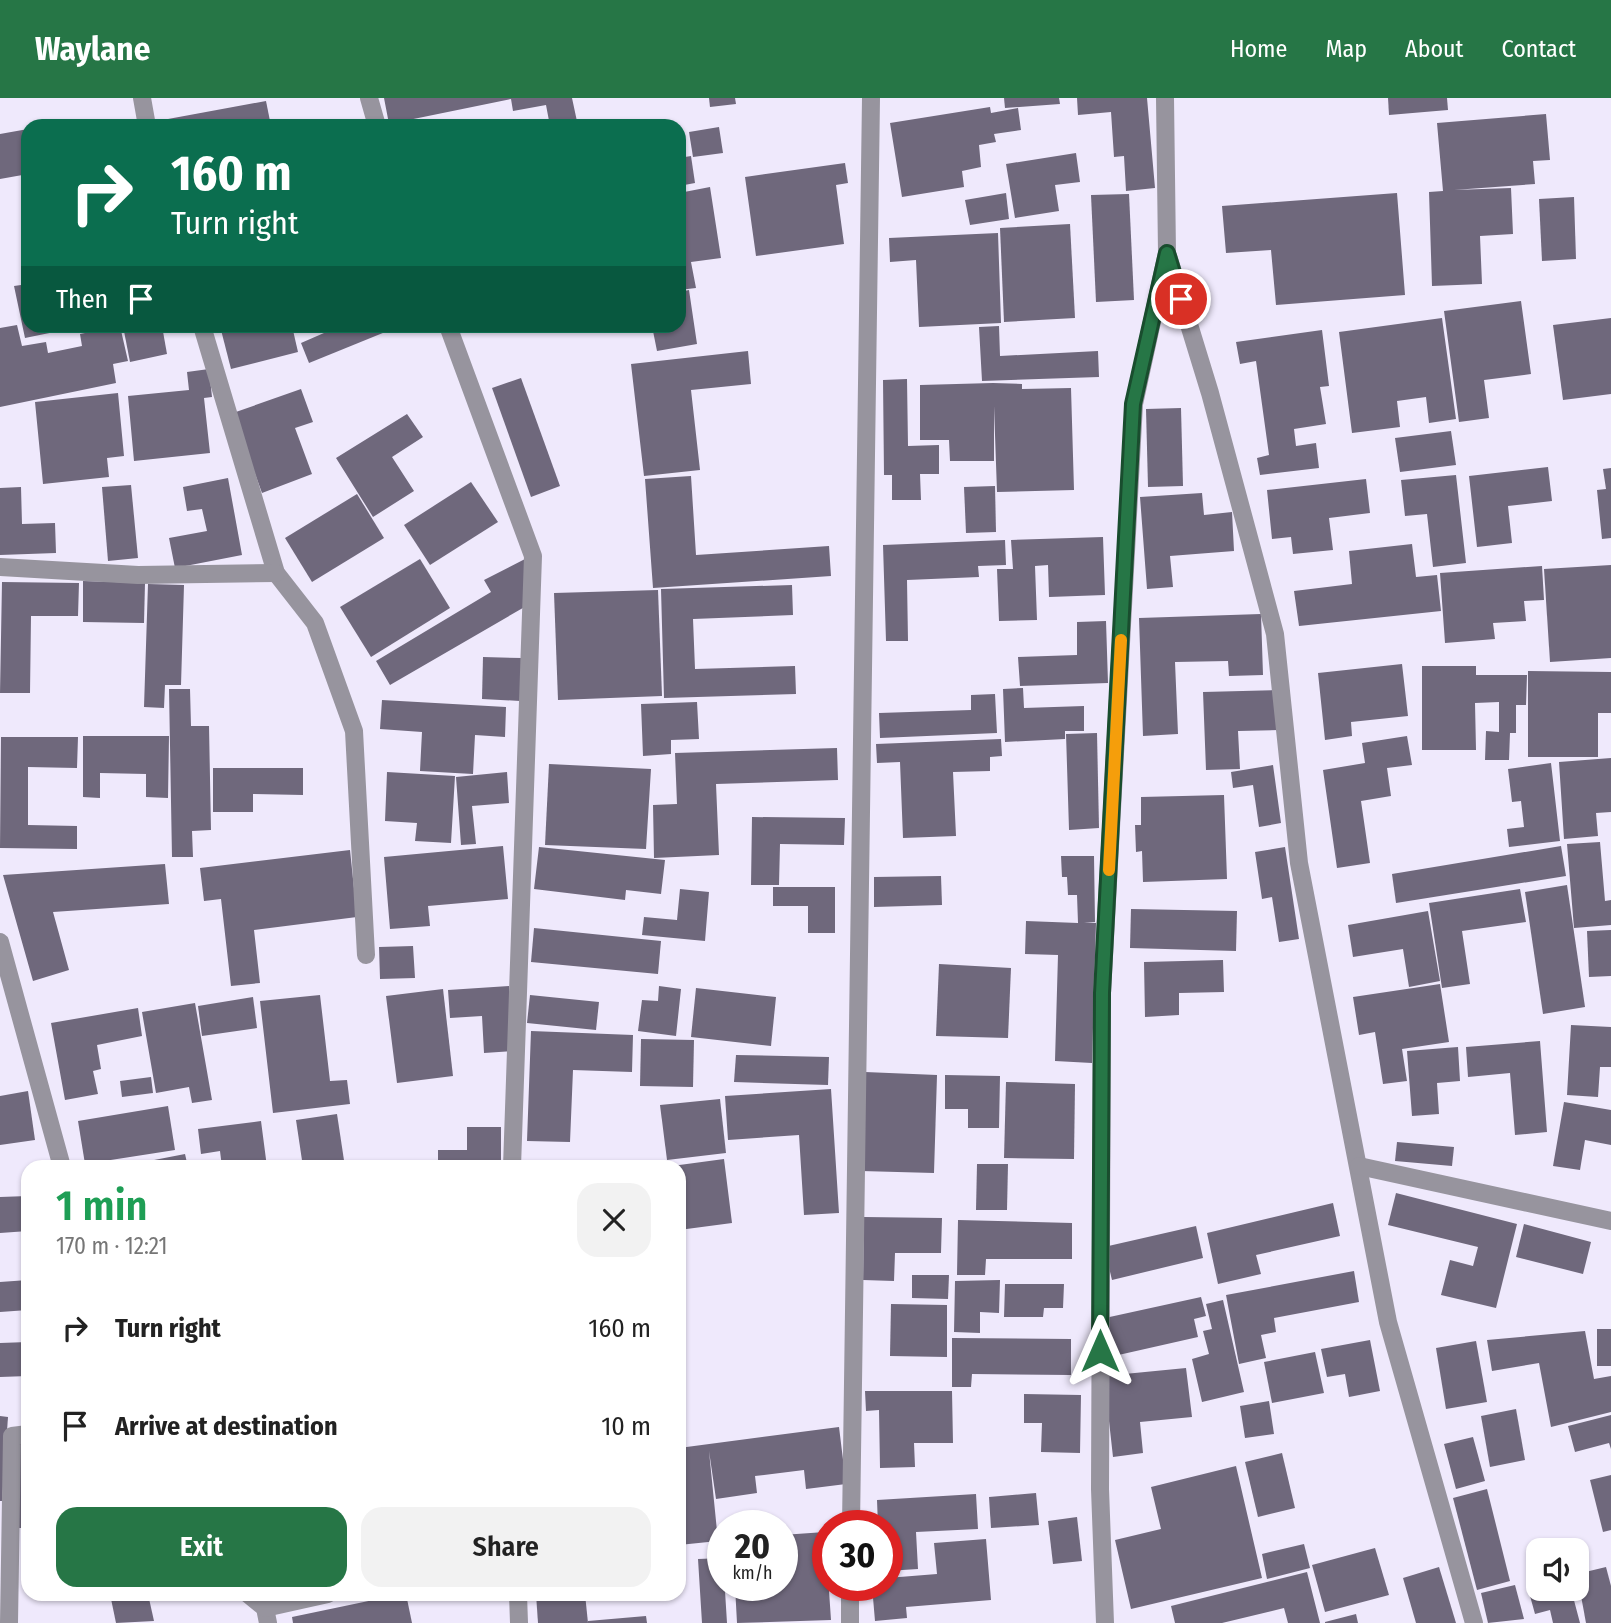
<!DOCTYPE html>
<meta charset="utf-8">
<style>
body{margin:0;font-family:"Fira Sans Condensed",sans-serif;background:#f2f2f2;color:#222;height:100vh;display:flex;flex-direction:column;font-size:26px;white-space:nowrap}
*{box-sizing:border-box;margin:0}
p{font-size:23px;color:#767676}
.icon{flex:none;width:38px;height:38px;fill:none;stroke:currentColor;stroke-width:2;stroke-linecap:round;stroke-linejoin:round}
.map{position:relative;flex:1;overflow:hidden}
.sheet{position:absolute;left:21px;top:1062px;width:665px;height:441px;display:flex;flex-direction:column;background:#fff;border-radius:21px;box-shadow:0 2px 5px #0004}
.sheet>*{flex:none}
.guide{position:absolute;left:21px;top:21px;width:665px;height:214px;border-radius:21px;box-shadow:0 2px 5px #0004;background:#0b6e4f;color:#fff;overflow:hidden}
.controls{position:absolute;left:1526px;top:1440px;display:grid;gap:14px}
.controls a{display:grid;place-items:center;width:63px;height:63px;border-radius:14px;background:#fff;box-shadow:0 2px 5px #0004;font-size:35px}
.speed{position:absolute;left:707px;top:1412px;display:flex;gap:14px;font-size:35px;font-weight:700;text-align:center}
.speed>*{display:grid;place-content:center;width:91px;height:91px;border-radius:50%;background:#fff;box-shadow:0 2px 5px #0004;line-height:1}
.speed small{font-size:18px;font-weight:400}
.speed .limit{border:10px solid #d22;background:#fff;color:#111}
.pin{position:absolute;display:grid;place-items:center;width:60px;height:60px;color:#fff;margin:-30px;border:4px solid #fff;border-radius:50%;box-shadow:0 2px 7px #0007}
.me{position:absolute;width:77px;margin:-38px;rotate:0deg;stroke-linejoin:round;filter:drop-shadow(0 0 5px #0008)}
.turn{display:flex;align-items:center;gap:24px;height:147px;padding:0 35px;font-size:32px}
.turn .icon{width:91px;height:91px;stroke-width:2.5}
.turn b{display:block;font-size:49px;line-height:60px}
.then{display:flex;align-items:center;height:66px;padding:0 35px;background:#0003;gap:14px;font-size:26px}
.round{display:grid;place-items:center;flex:none;width:74px;height:74px;border-radius:21px;background:#f2f2f2}
.headline{display:flex;align-items:center;justify-content:space-between;height:119px;padding:0 35px}
h1{font-size:42px;font-weight:600;line-height:52px;color:#1e9e55}
.cta{display:flex;gap:14px;margin-top:auto;padding:14px 35px}
.cta a{flex:1;height:80px;border-radius:21px;background:#267646;color:#fff;font-size:28px;font-weight:600;line-height:80px;text-align:center}
.cta a+a{background:#f2f2f2;color:#222}
ul{padding:0;list-style:none}
li{display:flex;align-items:center;gap:21px;height:98px;padding:0 35px}
li div{flex:1}
li b{display:block;font-size:26px}
li em{font-style:normal}
header{display:flex;align-items:center;gap:42px;box-sizing:border-box;height:98px;padding:0 35px;background:#267646;color:#fff}
header strong{font-size:33px}
nav{display:flex;gap:38px;margin-inline-start:auto;font-size:24px}
.map>svg:first-child{display:block}
</style>
<header>
<strong>Waylane</strong>
<nav><a>Home</a><a>Map</a><a>About</a><a>Contact</a></nav>
</header>
<div class="map">
<svg width="1611" height="1525" viewBox="0 0 1611 1525">
<rect width="100%" height="100%" fill="#efe9fc"/>
<g fill="#6f687c">
<polygon points="384,0 572,0 578,28 550,28 546,7 513,13 511,1 389,26"/>
<polygon points="709,0 735,0 736,6 710,9"/>
<polygon points="1004,0 1059,0 1060,6 1005,10"/>
<polygon points="1077,0 1147,0 1155,90 1126,93 1124,58 1114,59 1111,14 1078,17"/>
<polygon points="1388,0 1447,0 1448,12 1389,17"/>
<polygon points="266,3 271,28 169,28 168,21"/>
<polygon points="990,9 991,15 1018,10 1021,32 994,36 996,44 979,47 981,69 962,73 964,89 902,99 890,25"/>
<polygon points="1546,16 1550,62 1533,63 1535,86 1454,92 1511,90 1513,136 1480,138 1482,186 1432,188 1429,94 1443,93 1437,25"/>
<polygon points="85,21 86,28 52,28 52,27"/>
<polygon points="719,29 723,55 693,59 689,34"/>
<polygon points="28,31 28,76 0,81 0,36"/>
<polygon points="1076,55 1080,84 1055,87 1059,113 1015,120 1006,66"/>
<polygon points="691,58 695,85 679,88 679,60"/>
<polygon points="845,65 848,85 836,87 844,146 756,158 745,79"/>
<polygon points="710,89 721,160 691,164 696,190 679,192 679,95"/>
<polygon points="1006,95 1009,121 970,127 965,102"/>
<polygon points="1397,95 1405,197 1276,207 1271,152 1226,155 1222,108"/>
<polygon points="1129,96 1134,202 1096,204 1091,97"/>
<polygon points="1574,99 1576,161 1542,163 1539,101"/>
<polygon points="1070,126 1075,220 1004,224 1000,130"/>
<polygon points="998,135 1001,225 919,229 916,162 890,164 889,140"/>
<polygon points="28,186 28,228 79,229 25,240 14,188"/>
<polygon points="689,192 697,246 657,253 652,228 679,228 679,194"/>
<polygon points="1521,203 1531,276 1484,282 1489,320 1459,324 1444,213"/>
<polygon points="1442,220 1456,321 1429,325 1426,299 1397,303 1400,329 1352,335 1339,234"/>
<polygon points="1611,220 1611,296 1563,302 1553,227"/>
<polygon points="17,227 22,248 46,244 48,255 82,248 80,236 120,228 128,263 113,266 116,285 0,309 0,230"/>
<polygon points="123,228 162,228 167,256 130,264"/>
<polygon points="220,228 292,228 298,254 231,271"/>
<polygon points="340,228 400,228 309,265 301,245"/>
<polygon points="999,228 1000,258 1098,253 1099,279 982,283 979,229"/>
<polygon points="1322,232 1329,288 1320,289 1326,326 1294,331 1296,348 1316,345 1319,370 1260,377 1257,360 1269,357 1256,263 1240,266 1236,244"/>
<polygon points="748,253 751,286 691,292 700,372 644,378 631,266"/>
<polygon points="209,271 212,299 204,300 210,355 134,363 128,298 189,292 187,274"/>
<polygon points="521,280 560,388 531,399 492,290"/>
<polygon points="907,281 908,348 939,347 939,376 920,376 921,402 892,402 892,377 884,377 883,282"/>
<polygon points="993,285 1022,286 1022,291 1071,290 1074,392 997,394 994,308 994,363 950,363 949,342 920,342 920,287"/>
<polygon points="301,291 313,324 295,330 312,376 262,395 233,315"/>
<polygon points="118,295 124,358 107,360 109,379 43,386 35,304"/>
<polygon points="1181,310 1183,388 1148,389 1146,311"/>
<polygon points="407,316 423,339 392,359 414,393 373,419 336,360"/>
<polygon points="1451,333 1456,367 1400,374 1395,340"/>
<polygon points="1548,369 1552,403 1508,408 1512,445 1477,449 1469,378"/>
<polygon points="1611,370 1611,440 1602,441 1597,392 1606,391 1603,371"/>
<polygon points="1456,377 1466,465 1433,469 1427,416 1405,418 1401,382"/>
<polygon points="691,378 696,457 829,448 831,478 653,490 645,381"/>
<polygon points="228,380 242,457 175,470 169,440 207,433 202,411 187,413 183,389"/>
<polygon points="1366,381 1370,415 1329,420 1333,452 1293,456 1291,439 1272,441 1267,392"/>
<polygon points="471,384 498,424 430,467 404,427"/>
<polygon points="131,387 138,460 108,463 102,389"/>
<polygon points="995,388 996,434 966,435 964,389"/>
<polygon points="21,389 22,426 55,425 56,455 0,457 0,390"/>
<polygon points="1202,395 1204,417 1232,414 1234,453 1170,458 1173,489 1147,491 1140,399"/>
<polygon points="357,396 384,440 312,484 285,440"/>
<polygon points="1103,439 1105,497 1049,499 1048,467 1035,468 1037,522 999,523 997,471 1013,471 1011,442"/>
<polygon points="1005,442 1006,467 978,468 979,479 907,482 908,543 886,543 883,447"/>
<polygon points="1412,446 1416,479 1437,477 1441,513 1299,528 1294,493 1352,486 1349,453"/>
<polygon points="420,461 450,510 371,559 340,509"/>
<polygon points="525,461 528,507 390,587 376,563 491,494 484,482"/>
<polygon points="1611,467 1611,560 1550,564 1544,471"/>
<polygon points="1542,468 1544,502 1524,503 1526,523 1493,525 1495,541 1445,545 1440,475"/>
<polygon points="83,483 145,485 144,525 83,524"/>
<polygon points="2,484 79,485 78,518 31,518 30,595 0,595"/>
<polygon points="148,486 184,487 181,587 165,587 164,610 144,609"/>
<polygon points="792,487 793,517 693,521 695,571 795,568 796,596 664,600 661,491"/>
<polygon points="658,492 662,598 558,602 554,495"/>
<polygon points="1261,516 1263,577 1229,578 1228,563 1175,564 1178,636 1143,638 1139,520"/>
<polygon points="1106,523 1108,585 1020,588 1018,559 1077,557 1077,524"/>
<polygon points="483,559 522,560 520,603 482,601"/>
<polygon points="1402,566 1408,618 1351,624 1352,638 1325,642 1318,575"/>
<polygon points="1422,568 1476,568 1476,577 1527,577 1526,607 1516,607 1516,635 1510,635 1509,662 1485,662 1486,633 1499,634 1499,604 1475,605 1476,652 1422,652"/>
<polygon points="1528,573 1611,574 1611,615 1598,615 1598,659 1528,659"/>
<polygon points="1023,590 1024,610 1084,608 1084,633 1065,633 1065,641 1005,644 1003,591"/>
<polygon points="169,591 190,591 191,628 209,628 211,732 192,733 193,759 172,759"/>
<polygon points="1277,592 1279,632 1238,633 1240,671 1206,672 1203,594"/>
<polygon points="995,596 997,635 880,640 879,615 971,612 971,597"/>
<polygon points="382,602 506,609 505,639 475,637 473,676 455,675 455,672 455,675 420,673 422,634 380,631"/>
<polygon points="697,604 699,641 671,642 671,656 643,658 641,606"/>
<polygon points="1097,635 1099,730 1069,732 1066,636"/>
<polygon points="83,638 169,638 168,700 146,699 146,676 100,675 100,700 83,699"/>
<polygon points="1407,638 1412,667 1387,670 1391,698 1361,703 1370,765 1337,770 1323,672 1365,665 1362,645"/>
<polygon points="1,639 78,639 77,670 28,669 28,727 77,728 77,751 0,750"/>
<polygon points="1001,641 1002,658 990,659 990,673 953,674 956,738 903,740 900,664 877,665 876,646"/>
<polygon points="837,650 838,682 716,686 719,757 654,760 653,707 677,706 675,655"/>
<polygon points="1611,660 1611,714 1596,715 1598,738 1564,741 1559,664"/>
<polygon points="1551,665 1560,743 1509,749 1507,731 1524,729 1521,703 1512,704 1508,671"/>
<polygon points="549,666 651,671 646,751 545,747"/>
<polygon points="1273,667 1281,725 1259,729 1253,687 1233,690 1231,674"/>
<polygon points="213,670 303,670 303,697 253,696 253,714 213,714"/>
<polygon points="387,674 455,678 451,745 415,743 417,725 385,723"/>
<polygon points="507,674 509,705 472,708 476,746 461,747 456,679"/>
<polygon points="1224,697 1227,781 1143,784 1142,753 1136,754 1135,727 1141,727 1141,699"/>
<polygon points="752,719 845,720 844,747 780,746 779,787 751,787"/>
<polygon points="1600,744 1605,803 1611,802 1611,827 1574,830 1567,746"/>
<polygon points="503,748 508,801 428,808 430,828 390,831 384,759"/>
<polygon points="1561,748 1566,778 1396,805 1392,776"/>
<polygon points="539,749 665,762 661,796 626,792 625,802 534,791"/>
<polygon points="1285,749 1299,841 1279,844 1272,799 1262,801 1255,754"/>
<polygon points="350,752 357,819 254,832 260,885 231,888 221,801 204,803 200,770"/>
<polygon points="1061,758 1094,758 1095,824 1084,824 1096,825 1092,965 1055,963 1058,857 1025,856 1026,823 1078,825 1077,797 1068,797 1067,779 1062,779"/>
<polygon points="165,766 169,806 53,814 69,872 33,883 3,777"/>
<polygon points="941,778 942,807 874,809 874,779"/>
<polygon points="1567,787 1585,909 1543,916 1525,794"/>
<polygon points="773,789 835,789 835,835 808,835 808,808 773,808"/>
<polygon points="680,791 709,794 705,843 642,837 644,819 677,822"/>
<polygon points="1520,791 1526,824 1462,833 1470,886 1442,890 1429,805"/>
<polygon points="1131,811 1237,813 1236,853 1130,850"/>
<polygon points="1428,813 1440,883 1409,889 1403,851 1353,859 1348,827"/>
<polygon points="534,830 661,843 658,876 531,864"/>
<polygon points="1611,832 1611,878 1589,879 1587,833"/>
<polygon points="413,848 415,880 380,881 379,849"/>
<polygon points="1223,862 1224,894 1179,895 1179,917 1145,919 1144,864"/>
<polygon points="939,866 1011,870 1008,940 936,938"/>
<polygon points="1440,886 1449,944 1402,951 1407,983 1383,986 1375,934 1359,937 1353,899"/>
<polygon points="509,888 513,953 484,955 482,918 450,920 448,892"/>
<polygon points="659,888 681,891 676,938 638,933 642,902 658,903"/>
<polygon points="696,890 776,899 771,948 691,939"/>
<polygon points="443,891 453,978 397,985 386,898"/>
<polygon points="320,897 330,983 347,982 350,1006 273,1015 260,903"/>
<polygon points="530,897 599,904 596,932 527,925"/>
<polygon points="253,899 257,930 202,938 198,908"/>
<polygon points="195,905 212,1002 192,1005 189,989 156,995 142,914"/>
<polygon points="138,910 142,938 97,947 101,971 93,973 98,996 65,1002 51,925"/>
<polygon points="1571,927 1611,929 1611,969 1600,969 1598,999 1567,997"/>
<polygon points="531,933 633,937 632,974 573,972 570,1044 527,1043"/>
<polygon points="641,941 694,942 693,989 640,988"/>
<polygon points="1540,943 1547,1034 1515,1037 1510,975 1468,979 1466,949"/>
<polygon points="1458,949 1460,983 1437,985 1439,1016 1412,1018 1407,953"/>
<polygon points="736,957 829,959 828,987 734,984"/>
<polygon points="865,974 937,977 934,1075 861,1073"/>
<polygon points="945,977 1000,978 999,1030 968,1030 968,1011 945,1011"/>
<polygon points="151,979 153,995 122,999 120,983"/>
<polygon points="1006,984 1075,986 1074,1061 1004,1060"/>
<polygon points="831,991 839,1115 804,1117 799,1037 728,1042 725,998"/>
<polygon points="28,993 35,1042 0,1047 0,998"/>
<polygon points="720,1001 726,1055 667,1062 660,1007"/>
<polygon points="1564,1004 1611,1012 1611,1047 1585,1042 1580,1072 1553,1068"/>
<polygon points="168,1008 175,1052 85,1066 78,1023"/>
<polygon points="337,1016 345,1069 303,1069 296,1022"/>
<polygon points="261,1023 267,1069 222,1069 220,1053 201,1056 198,1031"/>
<polygon points="467,1029 501,1029 501,1069 438,1069 438,1052 467,1052"/>
<polygon points="1397,1044 1454,1049 1452,1068 1395,1063"/>
<polygon points="185,1056 188,1069 150,1069 149,1063"/>
<polygon points="724,1061 732,1125 679,1132 679,1069 672,1068"/>
<polygon points="653,1064 654,1069 606,1069 606,1067"/>
<polygon points="977,1066 1008,1066 1007,1112 976,1112"/>
<polygon points="1396,1095 1517,1126 1496,1210 1441,1197 1450,1162 1473,1168 1478,1149 1388,1127"/>
<polygon points="28,1098 28,1133 0,1135 0,1099"/>
<polygon points="1333,1105 1340,1138 1256,1157 1261,1176 1218,1186 1207,1135"/>
<polygon points="864,1119 942,1120 941,1155 895,1155 894,1183 863,1182"/>
<polygon points="958,1122 1072,1125 1072,1161 986,1161 985,1177 957,1177"/>
<polygon points="1524,1126 1591,1144 1583,1176 1516,1159"/>
<polygon points="1196,1128 1203,1160 1112,1182 1104,1149"/>
<polygon points="1354,1173 1359,1204 1274,1220 1276,1234 1261,1237 1266,1260 1239,1266 1226,1197"/>
<polygon points="912,1177 949,1177 948,1201 912,1200"/>
<polygon points="28,1182 28,1212 0,1214 0,1184"/>
<polygon points="1000,1182 999,1215 980,1214 980,1235 954,1234 955,1183"/>
<polygon points="1005,1186 1064,1186 1063,1210 1044,1210 1043,1219 1004,1219"/>
<polygon points="1201,1199 1206,1218 1194,1221 1198,1239 1114,1258 1105,1220"/>
<polygon points="1223,1202 1244,1294 1202,1304 1192,1261 1209,1256 1203,1233 1212,1231 1206,1206"/>
<polygon points="891,1206 947,1207 947,1259 890,1258"/>
<rect x="1597" y="1231" width="14" height="37"/>
<polygon points="1585,1233 1594,1281 1611,1278 1611,1314 1551,1329 1539,1265 1492,1273 1487,1242"/>
<polygon points="952,1240 1071,1241 1071,1277 972,1276 971,1289 952,1289"/>
<polygon points="1370,1242 1380,1293 1349,1299 1345,1276 1327,1279 1321,1251"/>
<polygon points="1476,1243 1487,1304 1446,1311 1436,1250"/>
<polygon points="28,1244 28,1278 0,1279 0,1245"/>
<polygon points="1315,1254 1324,1295 1272,1305 1264,1264"/>
<polygon points="1186,1270 1192,1319 1140,1324 1143,1355 1113,1359 1104,1278"/>
<polygon points="865,1293 952,1293 953,1345 914,1345 915,1369 880,1370 879,1312 866,1313"/>
<polygon points="1024,1296 1081,1297 1080,1355 1041,1354 1042,1325 1024,1325"/>
<polygon points="1269,1303 1274,1336 1245,1340 1240,1308"/>
<polygon points="1516,1311 1525,1362 1490,1369 1481,1318"/>
<polygon points="1611,1317 1611,1351 1609,1345 1575,1354 1568,1328"/>
<polygon points="0,1318 8,1319 2,1403 0,1403"/>
<polygon points="839,1329 846,1386 806,1391 804,1372 755,1378 757,1395 716,1401 709,1353 718,1443 679,1447 679,1350"/>
<polygon points="1473,1339 1485,1383 1456,1391 1444,1346"/>
<polygon points="19,1345 28,1345 28,1430 18,1430"/>
<polygon points="1282,1355 1295,1410 1258,1419 1245,1364"/>
<polygon points="1236,1368 1262,1480 1131,1511 1115,1442 1161,1431 1151,1389"/>
<polygon points="1611,1377 1611,1432 1603,1434 1590,1382"/>
<polygon points="1487,1391 1510,1483 1477,1492 1453,1400"/>
<polygon points="1036,1395 1039,1427 991,1430 989,1399"/>
<polygon points="976,1396 978,1431 916,1434 918,1471 887,1473 887,1428 878,1428 877,1402"/>
<polygon points="1077,1419 1082,1463 1053,1466 1048,1423"/>
<polygon points="825,1434 831,1522 737,1525 735,1488 782,1488 782,1437"/>
<polygon points="986,1441 991,1502 906,1509 907,1520 875,1523 872,1488 887,1488 887,1480 937,1476 934,1445"/>
<polygon points="1304,1446 1310,1470 1267,1481 1262,1456"/>
<polygon points="1375,1450 1389,1497 1325,1514 1312,1467"/>
<polygon points="723,1460 727,1525 702,1525 698,1461"/>
<polygon points="1439,1469 1456,1525 1416,1525 1403,1480"/>
<polygon points="1606,1469 1611,1488 1611,1525 1586,1525 1577,1476"/>
<polygon points="1307,1474 1320,1525 1288,1525 1284,1510 1222,1525 1175,1525 1171,1508"/>
<polygon points="1538,1484 1538,1491 1571,1491 1580,1525 1553,1525 1550,1512 1535,1516 1527,1487"/>
<polygon points="1515,1487 1524,1521 1488,1525 1481,1495"/>
<polygon points="110,1496 148,1496 154,1523 116,1525"/>
<polygon points="402,1496 406,1496 412,1525 293,1525 292,1519"/>
<polygon points="536,1496 585,1496 588,1525 538,1525"/>
<polygon points="1356,1516 1358,1525 1325,1525 1325,1524"/>
<polygon points="646,1518 647,1525 588,1525 588,1523"/>
</g>
<g fill="none" stroke-linecap="round" stroke-linejoin="round">
<g stroke="#97949e" stroke-width="18">
<polyline points="142,0 147,28"/>
<polyline points="369,0 377,28"/>
<polyline points="1168,158 1210,295 1275,536 1299,765 1388,1224 1474,1525"/>
<polyline points="202,228 276,475 315,525 354,633 366,857"/>
<polyline points="448,228 533,458 512,1069"/>
<polyline points="0,469 138,477 276,475"/>
<polyline points="0,844 62,1069"/>
<polyline points="1359,1068 1611,1123"/>
<polyline points="851,1428 871,0"/>
<polyline points="248,1496 265,1510 268,1525"/>
<polyline points="518,1496 519,1525"/>
<polyline points="265,1510 328,1496"/>
<polyline points="9,1525 12,1338 28,1336"/>
<polyline points="850,1525 850,1488"/>
<polyline points="1105,1525 1100,1391 1102,895 1134,306 1167,155 1165,0"/>
</g>
</g>
<g fill="none" stroke-linecap="round" stroke-linejoin="round">
<g stroke="#194d2e" stroke-width="18">
<polyline id="route" points="1100,1253 1102,895 1133,306 1167,155 1181,201"/>
</g>
<use href="#route" stroke="#267646" stroke-width="12"/>
<polyline stroke="#f59e0b" stroke-width="12" points="1109,772 1121,542"/>
</g>
</svg>
<div class="controls">
<a><svg class="icon" aria-label="sound" viewBox="0 0 24 24"><path d="M4 9h4l5-4v14l-5-4H4zM17 9q2 3 0 6"/></svg></a>
</div>
<div class="speed"><div>20<small>km/h</small></div><div class="limit">30</div></div>
<div class="pin" style="left:1181px;top:201px;background:#d93025"><svg class="icon" aria-label="arrive" viewBox="0 0 24 24"><path d="M6 21V4h12l-3 4 3 4H6"/></svg></div>
<svg class="me" style="left:1100px;top:1253px" viewBox="-20 -20 40 40"><path d="M0-17L14 15 0 8-14 15z" fill="#267646" stroke="#fff" stroke-width="4"/></svg>
<div class="guide">
<div class="turn"><svg class="icon" aria-label="right" viewBox="0 0 24 24"><path d="M7 20v-9h11M14 6l5 5-5 5"/></svg><div><b>160 m</b>Turn right</div></div>
<div class="then">Then<svg class="icon" aria-label="arrive" viewBox="0 0 24 24"><path d="M6 21V4h12l-3 4 3 4H6"/></svg></div>
</div>
<section class="sheet">
<div class="headline"><div><h1>1 min</h1><p>170 m · 12:21</p></div><a class="round"><svg class="icon" aria-label="close" viewBox="0 0 24 24"><path d="M6 6l12 12M18 6L6 18"/></svg></a></div>
<ul>
<li><svg class="icon" aria-label="right" viewBox="0 0 24 24"><path d="M7 20v-9h11M14 6l5 5-5 5"/></svg><div><b>Turn right</b></div><em>160 m</em></li>
<li><svg class="icon" aria-label="arrive" viewBox="0 0 24 24"><path d="M6 21V4h12l-3 4 3 4H6"/></svg><div><b>Arrive at destination</b></div><em>10 m</em></li>
</ul>
<div class="cta"><a>Exit</a><a>Share</a></div>
</section>
</div>
